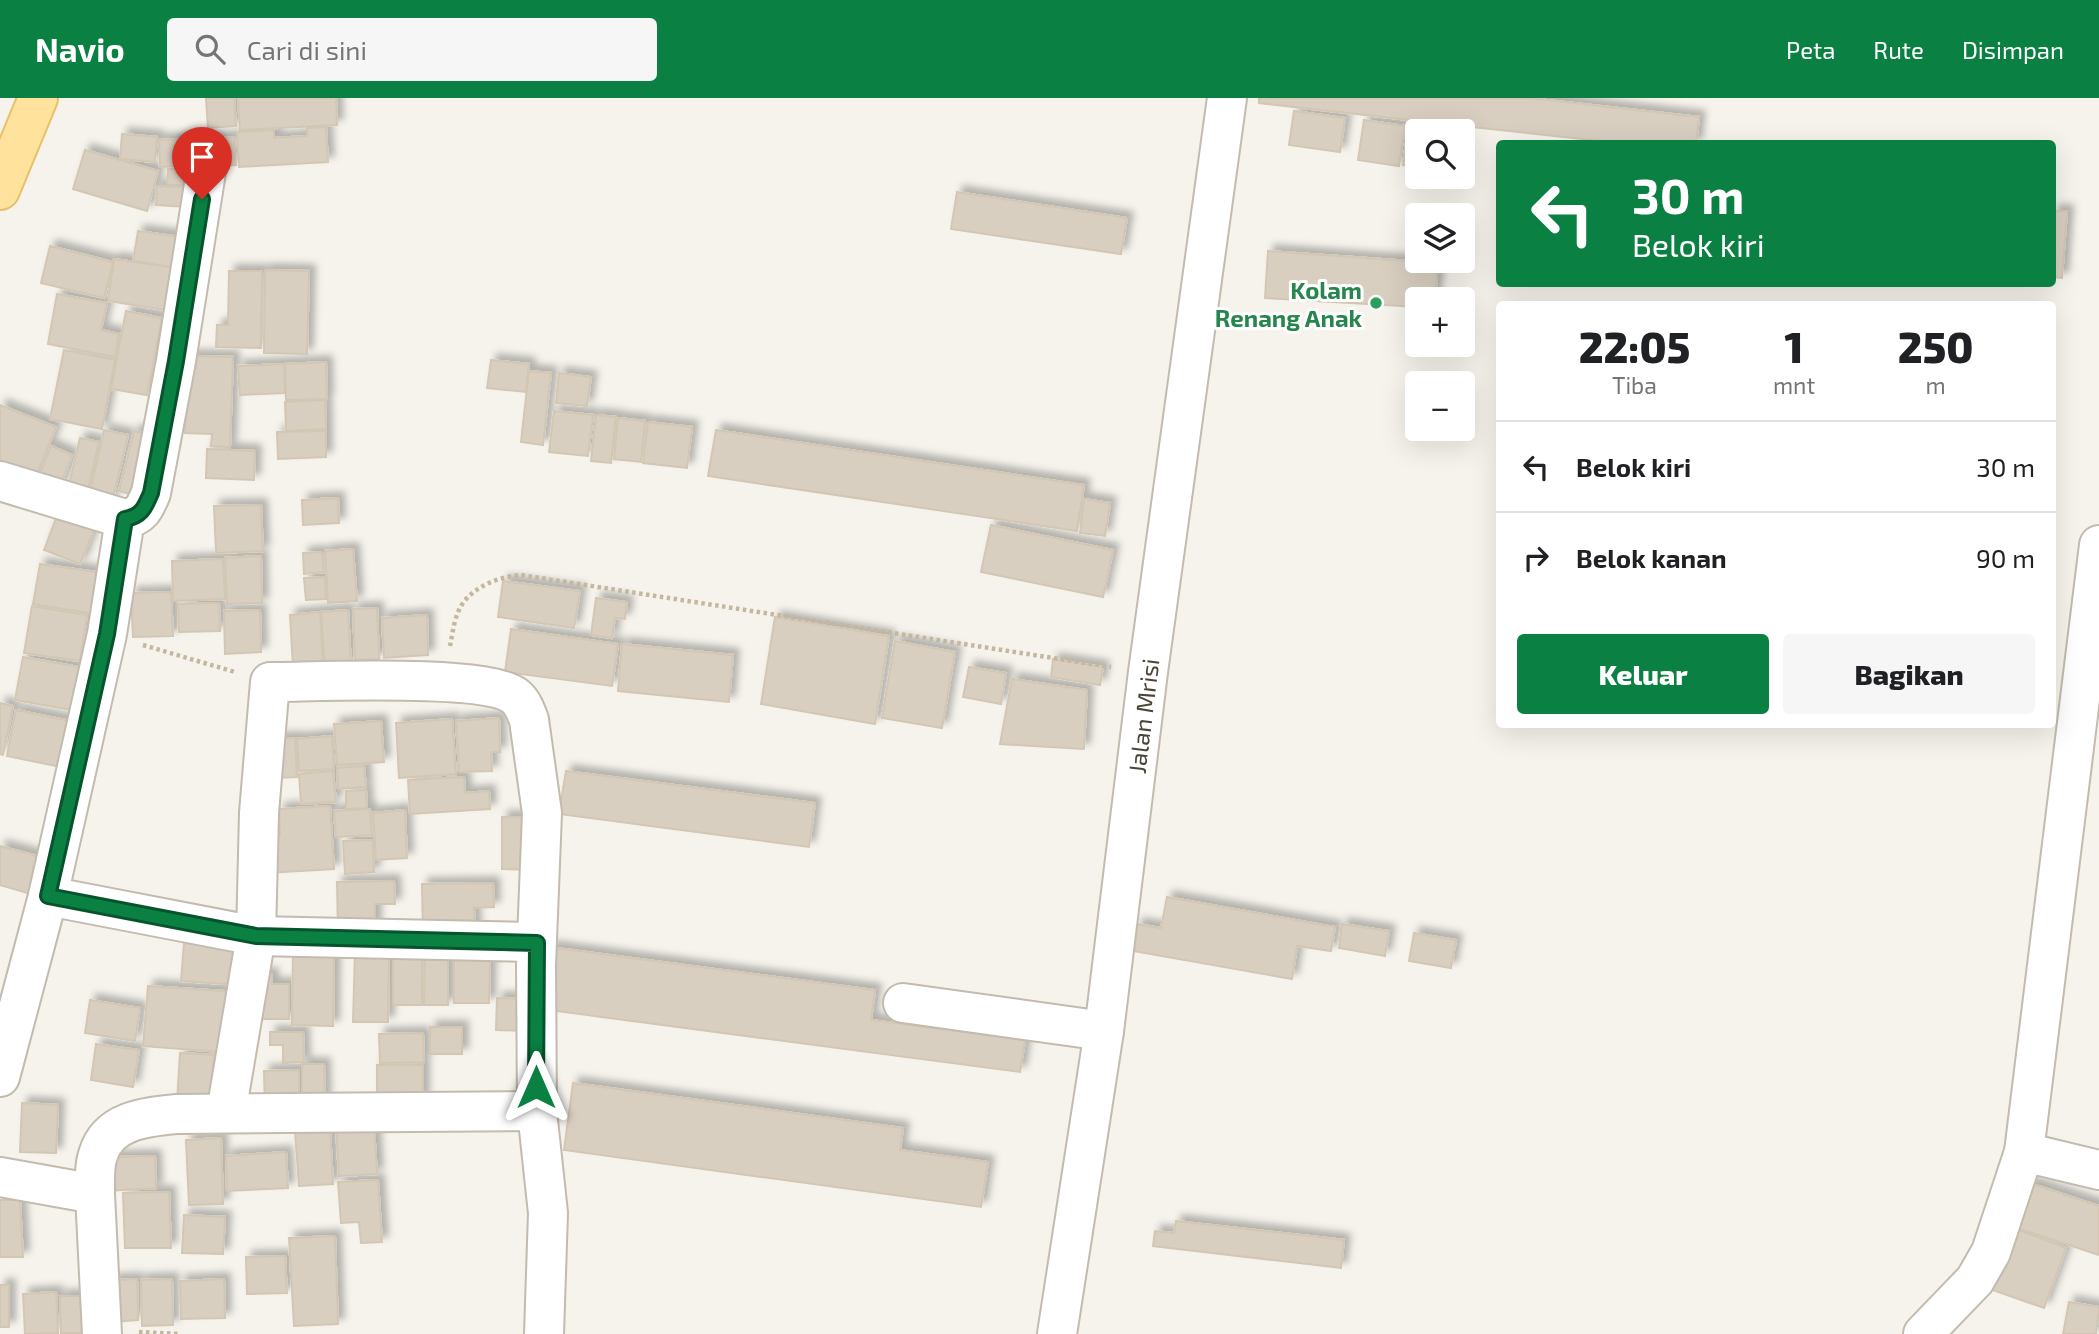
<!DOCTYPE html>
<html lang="id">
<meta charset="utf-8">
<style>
body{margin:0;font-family:"Exo 2",sans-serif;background:#f6f6f6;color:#202124;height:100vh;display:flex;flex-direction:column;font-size:26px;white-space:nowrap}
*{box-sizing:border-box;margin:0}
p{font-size:23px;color:#757577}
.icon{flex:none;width:38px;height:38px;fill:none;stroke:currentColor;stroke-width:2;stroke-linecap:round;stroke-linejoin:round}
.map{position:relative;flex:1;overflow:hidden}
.panel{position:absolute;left:1496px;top:203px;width:560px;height:427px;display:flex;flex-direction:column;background:#fff;border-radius:7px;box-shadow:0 7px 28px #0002}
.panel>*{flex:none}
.hud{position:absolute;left:1496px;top:42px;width:560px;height:147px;border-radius:7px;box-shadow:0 7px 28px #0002;background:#0b8043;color:#fff;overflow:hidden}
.controls{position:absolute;left:1405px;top:21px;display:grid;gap:14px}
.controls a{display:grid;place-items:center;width:70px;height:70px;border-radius:7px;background:#fff;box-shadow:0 7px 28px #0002;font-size:35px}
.pin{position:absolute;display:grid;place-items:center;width:60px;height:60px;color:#fff;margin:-72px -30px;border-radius:50% 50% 50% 0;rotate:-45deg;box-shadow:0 0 7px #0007}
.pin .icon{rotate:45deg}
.me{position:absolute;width:77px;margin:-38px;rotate:0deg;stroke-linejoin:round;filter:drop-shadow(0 0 5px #0008)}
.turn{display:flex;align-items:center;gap:24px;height:147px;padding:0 21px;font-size:32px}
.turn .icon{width:91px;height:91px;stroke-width:2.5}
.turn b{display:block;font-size:49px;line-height:60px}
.eta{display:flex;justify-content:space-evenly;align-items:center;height:119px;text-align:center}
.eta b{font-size:42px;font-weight:800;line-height:49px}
.cta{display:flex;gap:14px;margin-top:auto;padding:14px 21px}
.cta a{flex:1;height:80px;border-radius:7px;background:#0b8043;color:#fff;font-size:28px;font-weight:800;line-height:80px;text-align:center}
.cta a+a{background:#f6f6f6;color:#202124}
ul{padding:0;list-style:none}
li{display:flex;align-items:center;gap:21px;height:91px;padding:0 21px;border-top:2px solid #e0e0e0}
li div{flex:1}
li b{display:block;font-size:26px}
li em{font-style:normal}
header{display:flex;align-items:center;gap:42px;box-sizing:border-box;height:98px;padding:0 35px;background:#0b8043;color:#fff}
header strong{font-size:33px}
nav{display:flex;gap:38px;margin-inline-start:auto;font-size:24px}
.search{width:490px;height:63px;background:#f6f6f6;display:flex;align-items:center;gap:18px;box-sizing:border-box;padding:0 24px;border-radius:7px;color:#757577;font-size:26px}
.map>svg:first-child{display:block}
</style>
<header>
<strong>Navio</strong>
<div class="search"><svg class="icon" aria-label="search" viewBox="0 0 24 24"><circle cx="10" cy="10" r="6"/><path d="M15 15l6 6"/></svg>Cari di sini</div>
<nav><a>Peta</a><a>Rute</a><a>Disimpan</a></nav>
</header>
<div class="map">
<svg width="2099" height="1236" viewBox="0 0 2099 1236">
<defs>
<filter id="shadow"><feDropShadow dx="6" dy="-6" stdDeviation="3.5" flood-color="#0004"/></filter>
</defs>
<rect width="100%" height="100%" fill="#f6f3ec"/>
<g fill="#d8cfc1" stroke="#d3c7b4" stroke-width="2" filter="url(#shadow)">
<polygon points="206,0 234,0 236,28 208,30"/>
<polygon points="238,0 336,0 337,27 240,32"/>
<polygon points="1259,0 1529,0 1699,19 1696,46 1628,46 1454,27 1454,33 1418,33 1418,68 1403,67 1409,22 1259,5"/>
<polygon points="1294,13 1345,20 1340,54 1289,47"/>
<polygon points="1364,22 1405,28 1399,68 1358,62"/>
<polygon points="326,29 328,64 239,69 237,34 274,32 274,40 307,38 307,30"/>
<polygon points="122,36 157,39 155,64 120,61"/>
<polygon points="234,39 236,67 211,68 210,40"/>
<polygon points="206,40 208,67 160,69 159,42"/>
<polygon points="85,52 158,73 147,113 73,91"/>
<polygon points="168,71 191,71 191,87 167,87"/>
<polygon points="157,88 189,89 188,109 156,107"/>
<polygon points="957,94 1127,120 1121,156 951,131"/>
<polygon points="2053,113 2067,113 2062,180 2053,179"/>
<polygon points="138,133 189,140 184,171 133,163"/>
<polygon points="50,148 113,164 104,200 41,185"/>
<polygon points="1268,153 1438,165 1435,201 1418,201 1418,209 1265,200"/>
<polygon points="114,161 184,171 178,214 108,203"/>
<polygon points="265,172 309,173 307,256 264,255"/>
<polygon points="229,173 262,173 261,250 216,249 217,227 228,227"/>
<polygon points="57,196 107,205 101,232 119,236 115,259 48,246"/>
<polygon points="126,213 162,220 147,297 111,291"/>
<polygon points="64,252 115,262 102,331 50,321"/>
<polygon points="188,258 233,259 230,349 211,348 212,336 185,335"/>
<polygon points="491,262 529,266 526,294 487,290"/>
<polygon points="326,264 327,301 286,302 285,266"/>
<polygon points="284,266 285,295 240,297 238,268"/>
<polygon points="529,273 551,275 543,347 521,344"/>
<polygon points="559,275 591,279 587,308 556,305"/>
<polygon points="325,302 326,331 286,333 285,304"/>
<polygon points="0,307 56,329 33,386 0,372"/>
<polygon points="554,313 593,317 588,358 549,354"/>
<polygon points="596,317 616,319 611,365 591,363"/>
<polygon points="618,320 645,323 641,364 614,361"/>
<polygon points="648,324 692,329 687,370 643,365"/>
<polygon points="104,332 128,337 112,404 89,398"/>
<polygon points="716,332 1084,387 1077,433 708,378"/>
<polygon points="134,333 156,338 141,399 119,393"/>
<polygon points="326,333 326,359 278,361 277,334"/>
<polygon points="80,340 99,344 87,396 68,391"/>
<polygon points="51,348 72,357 59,391 37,383"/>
<polygon points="207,351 255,353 254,382 206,380"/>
<polygon points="338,400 339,425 303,427 302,402"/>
<polygon points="1084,401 1110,405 1105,438 1080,435"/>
<polygon points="261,407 263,453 216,455 214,408"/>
<polygon points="58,415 95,429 80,466 44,452"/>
<polygon points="991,427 1113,452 1103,499 981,474"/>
<polygon points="353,451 357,503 328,505 325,453"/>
<polygon points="322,454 324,474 304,476 303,455"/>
<polygon points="261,458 262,505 227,506 225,460"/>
<polygon points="223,461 225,501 173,503 172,463"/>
<polygon points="40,466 97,474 90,515 33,506"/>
<polygon points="325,479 326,501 306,502 304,480"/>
<polygon points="503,483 580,493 574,530 498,519"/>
<polygon points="171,494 173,538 133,539 131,495"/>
<polygon points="596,500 627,504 625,521 615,520 612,540 591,537"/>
<polygon points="219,505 220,533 179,534 178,506"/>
<polygon points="32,508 87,517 80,563 24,555"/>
<polygon points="377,510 379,561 355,562 353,511"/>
<polygon points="260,512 261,554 225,556 224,513"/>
<polygon points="348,512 351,567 325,569 321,514"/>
<polygon points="320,514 323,568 293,570 290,517"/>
<polygon points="427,517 428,557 384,560 382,520"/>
<polygon points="775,519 889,538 875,626 761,606"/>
<polygon points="511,531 618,546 612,588 505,574"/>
<polygon points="895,543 955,554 942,630 882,620"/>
<polygon points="622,546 733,557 729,604 618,593"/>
<polygon points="23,559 85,570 77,613 15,602"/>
<polygon points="1053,561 1103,569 1100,587 1051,579"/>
<polygon points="969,569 1006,575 1001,606 963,599"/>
<polygon points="1012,581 1087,592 1084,651 1000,646"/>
<polygon points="0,605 13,608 3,657 0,656"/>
<polygon points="16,612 71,623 61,669 7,658"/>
<polygon points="499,620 500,654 491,654 492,673 459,674 456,623"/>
<polygon points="452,621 456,676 399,680 396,625"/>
<polygon points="381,623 384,664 337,667 334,626"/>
<polygon points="332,638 334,671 299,673 297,641"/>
<polygon points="295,640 297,679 274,680 271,641"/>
<polygon points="364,668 366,689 338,691 337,670"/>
<polygon points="333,673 336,704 301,706 299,676"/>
<polygon points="566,673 815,705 809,749 559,716"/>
<polygon points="464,679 465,695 489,693 490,711 410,716 408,682"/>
<polygon points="366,692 367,710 346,711 346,693"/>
<polygon points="330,708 334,771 266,775 265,739 280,738 279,711"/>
<polygon points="370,711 372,737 336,739 334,713"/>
<polygon points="405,712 407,760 376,762 373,715"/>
<polygon points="502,719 534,719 534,772 502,771"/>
<polygon points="373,742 374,774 345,776 343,743"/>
<polygon points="0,748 41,759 31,796 0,787"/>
<polygon points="394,783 395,806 375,806 375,836 338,836 337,784"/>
<polygon points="493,785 494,809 474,810 475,835 423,835 422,786"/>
<polygon points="1167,799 1335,829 1331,853 1297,848 1292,881 1133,853 1137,826 1161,830"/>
<polygon points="1342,826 1389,833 1385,858 1339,850"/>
<polygon points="1414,835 1456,842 1451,870 1409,863"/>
<polygon points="184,845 242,849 239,887 181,883"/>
<polygon points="549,849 875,892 871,922 1025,942 1020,974 541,911"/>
<rect x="393" y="853" width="29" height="54"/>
<polygon points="293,854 334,854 333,928 292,927"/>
<polygon points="355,854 389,854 388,924 353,924"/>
<polygon points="425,856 448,856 448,907 424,907"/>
<polygon points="454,858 490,858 489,905 454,905"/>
<polygon points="254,876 272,876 272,886 289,886 289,921 254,921"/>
<polygon points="148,888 239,894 235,955 143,948"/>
<polygon points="497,900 528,901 527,933 496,932"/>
<polygon points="90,902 140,910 135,943 85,935"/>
<rect x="430" y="929" width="32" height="27"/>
<polygon points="270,934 303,934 304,964 283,965 283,947 270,947"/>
<polygon points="423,935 424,964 380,965 379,936"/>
<polygon points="96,946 139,952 133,989 91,982"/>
<polygon points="180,955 214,957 210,1008 177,1005"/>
<polygon points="302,966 324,966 325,1012 302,1012"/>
<polygon points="377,967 423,967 423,1003 377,1004"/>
<polygon points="299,972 299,1012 265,1012 264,973"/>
<polygon points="573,985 903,1030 900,1052 988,1064 981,1109 564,1052"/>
<polygon points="22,1005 58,1007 56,1055 20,1054"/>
<polygon points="374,1028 377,1076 339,1078 336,1030"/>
<polygon points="330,1031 333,1086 299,1088 295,1033"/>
<polygon points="221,1040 223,1106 189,1107 186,1042"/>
<polygon points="286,1054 288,1090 227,1093 226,1058"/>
<polygon points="155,1058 156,1090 107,1093 106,1059"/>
<polygon points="378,1082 382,1144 361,1145 359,1124 341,1125 338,1084"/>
<polygon points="2029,1085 2099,1108 2099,1157 2014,1129"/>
<polygon points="169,1094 171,1150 125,1150 123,1095"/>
<polygon points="0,1102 20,1102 23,1159 0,1159"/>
<polygon points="184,1117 225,1119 223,1156 182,1155"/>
<polygon points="1176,1123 1344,1142 1341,1170 1153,1148 1155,1133 1174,1135"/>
<polygon points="2003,1126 2066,1150 2044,1210 1981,1188"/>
<polygon points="335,1138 338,1226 294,1228 289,1140"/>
<polygon points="285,1158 287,1195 247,1196 246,1159"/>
<polygon points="137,1181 138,1222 112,1224 111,1182"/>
<polygon points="172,1181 173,1227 142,1228 141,1182"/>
<polygon points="224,1181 225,1220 181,1221 180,1183"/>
<rect x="0" y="1187" width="9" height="42"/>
<polygon points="56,1194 58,1235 25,1236 23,1196"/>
<polygon points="60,1198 87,1198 87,1235 61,1235"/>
<polygon points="2069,1204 2099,1209 2096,1236 2063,1236"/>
</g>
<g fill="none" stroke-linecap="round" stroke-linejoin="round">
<g stroke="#c2bbae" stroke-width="42">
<g id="minor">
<path d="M0,383L125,421C142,418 145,409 151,395L176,263L206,74"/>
<polyline points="48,798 256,838 536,844"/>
<polyline points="903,905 1104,933"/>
<polyline points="0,979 48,798 107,536 125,421"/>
<path d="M226,1015L256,838L259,715L270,584C313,584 488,575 516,599C523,605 526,614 529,622L542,715L536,867L537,1013L548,1115L544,1236"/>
<polyline points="2024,1054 2099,1072"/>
<polyline points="0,1079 95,1096 102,1236"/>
<path d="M95,1096C95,1084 94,1068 98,1057C108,1022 146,1019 177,1016L537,1013"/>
<polyline points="1057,1236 1104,933 1148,574 1227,0"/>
<polyline points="1923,1236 1975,1182 1991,1154 2024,1054 2099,447"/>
</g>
</g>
<g stroke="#e6c16a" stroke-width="42">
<polyline id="major" points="0,92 38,0"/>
</g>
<g stroke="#c4b79f" stroke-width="4.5" stroke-dasharray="3.5 3.5" stroke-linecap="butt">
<polyline points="143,547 235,574"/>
<path d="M450,548C453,534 454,518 463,505C475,488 501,478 521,477L1111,569"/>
<polyline points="139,1234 181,1236"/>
</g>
<use href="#minor" stroke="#fff" stroke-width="38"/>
<use href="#major" stroke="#ffe39c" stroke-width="38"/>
</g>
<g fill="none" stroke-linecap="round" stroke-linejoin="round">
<g stroke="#07532c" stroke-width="18">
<path id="route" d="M202,101L176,263L151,395C145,409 142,418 125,421L107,536L48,798L256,838L537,845L536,989"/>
</g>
<use href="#route" stroke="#0b8043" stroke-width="12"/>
</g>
<circle fill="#2e9e5b" stroke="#fff" stroke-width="2.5" cx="1376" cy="205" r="7"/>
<g text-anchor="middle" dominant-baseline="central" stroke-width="6" stroke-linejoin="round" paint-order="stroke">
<g font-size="24" font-weight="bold" fill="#27864d" stroke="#fff" text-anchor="end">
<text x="1362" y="191">Kolam<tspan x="1362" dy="28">Renang Anak</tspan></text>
</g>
<g font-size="24" fill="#4b4439" stroke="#fff">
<text transform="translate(1143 618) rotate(-83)">Jalan Mrisi</text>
</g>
</g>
</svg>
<div class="controls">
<a><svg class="icon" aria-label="search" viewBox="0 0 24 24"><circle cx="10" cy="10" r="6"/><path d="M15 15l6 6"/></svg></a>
<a><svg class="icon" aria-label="layers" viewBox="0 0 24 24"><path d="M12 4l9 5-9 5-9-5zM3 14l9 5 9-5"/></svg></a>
<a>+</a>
<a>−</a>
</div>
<div class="pin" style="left:202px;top:101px;background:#d93025"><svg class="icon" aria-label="arrive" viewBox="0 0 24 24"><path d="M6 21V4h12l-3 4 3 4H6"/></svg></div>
<svg class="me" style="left:536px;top:989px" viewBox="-20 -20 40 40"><path d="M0-17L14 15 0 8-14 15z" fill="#0b8043" stroke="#fff" stroke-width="4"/></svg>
<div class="hud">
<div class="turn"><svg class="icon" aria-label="left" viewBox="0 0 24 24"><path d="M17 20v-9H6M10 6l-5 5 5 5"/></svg><div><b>30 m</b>Belok kiri</div></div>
</div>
<section class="panel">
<div class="eta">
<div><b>22:05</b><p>Tiba</p></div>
<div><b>1</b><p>mnt</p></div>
<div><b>250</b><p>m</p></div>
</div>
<ul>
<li><svg class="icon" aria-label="left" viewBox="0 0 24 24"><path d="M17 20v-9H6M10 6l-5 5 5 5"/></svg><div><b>Belok kiri</b></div><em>30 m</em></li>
<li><svg class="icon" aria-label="right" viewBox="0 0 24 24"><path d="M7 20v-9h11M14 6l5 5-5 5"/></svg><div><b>Belok kanan</b></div><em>90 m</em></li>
</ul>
<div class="cta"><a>Keluar</a><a>Bagikan</a></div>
</section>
</div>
